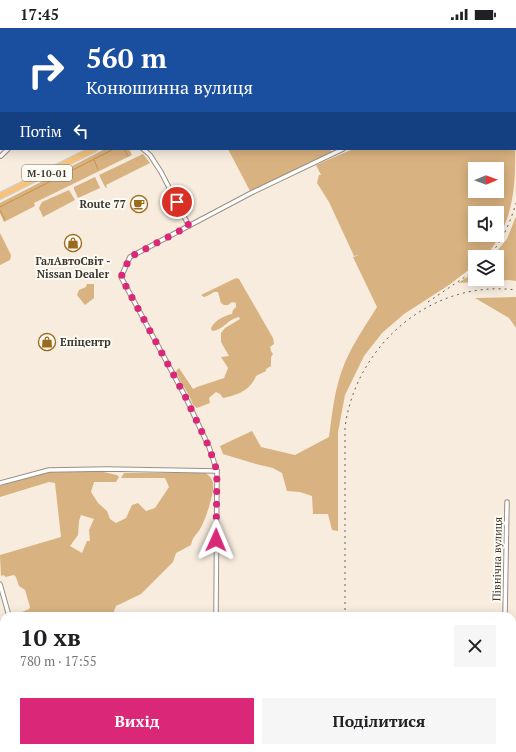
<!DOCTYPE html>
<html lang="uk">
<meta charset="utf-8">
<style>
body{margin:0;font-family:"PT Serif",serif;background:#f6f6f6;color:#202124;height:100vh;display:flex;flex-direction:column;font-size:15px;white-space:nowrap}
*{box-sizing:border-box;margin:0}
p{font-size:13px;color:#757577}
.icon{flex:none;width:22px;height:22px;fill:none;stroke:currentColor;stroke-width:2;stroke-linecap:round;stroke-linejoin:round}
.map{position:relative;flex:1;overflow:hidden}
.panel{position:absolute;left:0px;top:584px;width:516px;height:140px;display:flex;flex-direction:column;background:#fff;border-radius:12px 12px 0 0;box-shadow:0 2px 10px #0003}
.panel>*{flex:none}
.hud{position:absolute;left:0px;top:0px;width:516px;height:122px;box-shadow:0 2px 10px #0003;background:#1a4fa0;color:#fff;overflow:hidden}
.needle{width:26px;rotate:89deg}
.buttons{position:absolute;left:468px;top:134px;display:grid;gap:8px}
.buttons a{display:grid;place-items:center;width:36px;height:36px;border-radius:0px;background:#fff;box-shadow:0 2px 10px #0003;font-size:20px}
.pin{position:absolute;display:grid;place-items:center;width:34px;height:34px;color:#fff;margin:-17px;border:2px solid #fff;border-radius:50%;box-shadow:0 1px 4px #0007}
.me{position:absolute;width:44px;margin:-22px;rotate:1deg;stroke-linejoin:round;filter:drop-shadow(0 0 3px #0008)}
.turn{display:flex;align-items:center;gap:14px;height:84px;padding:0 20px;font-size:18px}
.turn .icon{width:52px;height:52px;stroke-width:2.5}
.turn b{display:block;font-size:28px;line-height:34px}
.then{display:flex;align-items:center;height:38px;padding:0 20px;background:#0003;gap:8px;font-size:15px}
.round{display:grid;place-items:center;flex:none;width:42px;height:42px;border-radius:0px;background:#f6f6f6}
.overview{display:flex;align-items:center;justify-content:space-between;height:68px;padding:0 20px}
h1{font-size:24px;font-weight:700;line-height:30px}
.primary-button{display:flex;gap:8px;margin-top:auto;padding:8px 20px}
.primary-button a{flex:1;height:46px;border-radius:0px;background:#db2777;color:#fff;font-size:16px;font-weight:700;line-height:46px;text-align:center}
.primary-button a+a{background:#f6f6f6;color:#202124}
.status{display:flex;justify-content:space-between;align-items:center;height:28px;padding:0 20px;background:#fff;direction:ltr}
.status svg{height:11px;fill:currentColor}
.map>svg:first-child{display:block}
</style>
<div class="status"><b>17:45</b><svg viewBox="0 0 49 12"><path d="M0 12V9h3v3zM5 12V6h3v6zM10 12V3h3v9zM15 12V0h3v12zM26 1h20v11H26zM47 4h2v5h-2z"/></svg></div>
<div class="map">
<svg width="516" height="724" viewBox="0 0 516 724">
<rect width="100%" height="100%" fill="#f7ecde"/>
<g fill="#d9b281" fill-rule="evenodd">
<polygon points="105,121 129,121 132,127 34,175 35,178 4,194 0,185 0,175"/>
<polygon points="228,121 330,121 332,124 250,163"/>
<path d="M353,121H515C516,163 512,196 486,228L475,229V237L449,257L404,286L382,305L364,328L345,367L338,404V503L332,502L328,486H313L312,468L300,464L287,463L282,445L273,440L256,436L223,426L220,418L252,403L261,419L295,427L329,409C332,387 334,366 341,345C349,321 364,300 377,279L353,229L359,227L354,228L329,174L317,155L319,147H321L316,137ZM475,141H497V163H475ZM475,185H497V207H475Z"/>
<polygon points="143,126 150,135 106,157 107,160 105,159 99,147"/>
<polygon points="95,149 101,162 100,160 78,170 74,161 74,159"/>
<polygon points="69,162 75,172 43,189 39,180 42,174"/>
<polygon points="516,188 516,253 509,252 458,255 475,244 475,251 497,251 497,229 492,229 507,211"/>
<polygon points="0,205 11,227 10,232 0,237"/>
<path d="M236,250L239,251L273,310L274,316L270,319L271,323L273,326L271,329V338L266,341V343L256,348C250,363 237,367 223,370L220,366L216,364L209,370L210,375L197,380L193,377C189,364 180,355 176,343L179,340L193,361L197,359L224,350L228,340L221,329L229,328L221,314V305L225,300L240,291L239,289C227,291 224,302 212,303L211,300C215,292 224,288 232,286L233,282L236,279V275L232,274L228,277H224L221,275L218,264H214L209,267L204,269L201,267Z"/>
<polygon points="87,256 94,256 94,270 85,277 77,267 79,262 86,259"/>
<polygon points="516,269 516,300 509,290 475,270"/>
<path d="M99,443L117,447L119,449L116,454H94L91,464L98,475L107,483L110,491L116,495L126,490L132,477L138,475L146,483L155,480L169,459L165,450H121L124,445H205C209,447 212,450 213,455C215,463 205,494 200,501C196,508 193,507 191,517L176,525L173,534L141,566L116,578L112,588H21L22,584L29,581L30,579L25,562L19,558L16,549L14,547L5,549L4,547L1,548L0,527L61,509L55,455L49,454L0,469V458L41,445L50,444ZM81,487L94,491L89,502L90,513H87L82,525L70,518L78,507L79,493Z"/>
</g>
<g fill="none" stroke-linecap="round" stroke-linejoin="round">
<g stroke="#c99245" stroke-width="1">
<polyline points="124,121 128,128"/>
<polyline points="94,132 98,141"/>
<polyline points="0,179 114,121"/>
<polyline points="0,182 5,192"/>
<polyline points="514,638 516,632"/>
<polyline points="485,724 488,720"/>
</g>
<g stroke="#9a8f83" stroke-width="5.5">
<g id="minor">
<polyline points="74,0 81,0"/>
<polyline points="27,1 28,0"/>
<polyline points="195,1 197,0"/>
<polyline points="0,63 1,62"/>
<polyline points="143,121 150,127 161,144 189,198"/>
<polyline points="1,128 8,121"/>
<polyline points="0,455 49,442 107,441 217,443"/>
<polyline points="0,556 9,588"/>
<polyline points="216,588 217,443 209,419 185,368 121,249 130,229 251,165 343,121"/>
<polyline points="505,588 507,474"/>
<polyline points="50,720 51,724"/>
<polyline points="215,724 215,720"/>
<polyline points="504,724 504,720"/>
</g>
</g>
<g stroke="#d0cfce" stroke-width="6">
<polyline id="major" points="0,6 1,7"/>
</g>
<g stroke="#d0cfce" stroke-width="8">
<g id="highway">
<polyline points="328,1 330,0"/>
<polyline points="0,168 94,121"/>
</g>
</g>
<use href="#minor" stroke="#fff" stroke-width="3.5"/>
<use href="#major" stroke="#fbdab0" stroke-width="4.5"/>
<use href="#highway" stroke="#f8c27b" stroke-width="5.5"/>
<g stroke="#676159" stroke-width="1" stroke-dasharray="2 4" stroke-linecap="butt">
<polyline points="481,0 481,1"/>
<polyline points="515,86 516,88"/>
<polyline points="515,108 516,112"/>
<path d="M488,229C502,214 510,195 516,175"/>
<polyline points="428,274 475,242"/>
<path d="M345,588V399C356,317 432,251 516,262"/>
<polyline points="344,724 344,720"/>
</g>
</g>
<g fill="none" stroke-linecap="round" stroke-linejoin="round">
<polyline stroke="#db2777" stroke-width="7" stroke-dasharray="0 12.6" points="177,174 189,198 130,229 121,249 185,368 209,419 217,443 216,512"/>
</g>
<defs>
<g id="cafe-ring" transform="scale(0.9)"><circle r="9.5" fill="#fefaf4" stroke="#9b6a1d" stroke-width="1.5"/><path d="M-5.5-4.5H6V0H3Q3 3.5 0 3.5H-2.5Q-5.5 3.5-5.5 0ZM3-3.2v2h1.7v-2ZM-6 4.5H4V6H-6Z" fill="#9b6a1d"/></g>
<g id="shop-ring" transform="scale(0.9)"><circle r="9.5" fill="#fefaf4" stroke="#9b6a1d" stroke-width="1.5"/><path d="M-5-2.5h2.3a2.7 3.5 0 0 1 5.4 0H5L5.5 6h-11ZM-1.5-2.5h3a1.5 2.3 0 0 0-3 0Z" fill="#9b6a1d"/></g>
</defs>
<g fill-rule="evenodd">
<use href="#cafe-ring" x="139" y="176"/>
<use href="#shop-ring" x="73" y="215"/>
<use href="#shop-ring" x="47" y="314"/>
</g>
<g text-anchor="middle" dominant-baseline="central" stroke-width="4" stroke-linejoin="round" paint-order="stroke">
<rect fill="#fefaf4" stroke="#76726c" stroke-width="1" x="22" y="137" width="50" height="16" rx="3"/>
<g font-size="10" font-weight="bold" fill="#3b3731">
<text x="47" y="145">М-10-01</text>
</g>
<g font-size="11" font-weight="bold" fill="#3b3731" stroke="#fefaf4" text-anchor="end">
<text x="126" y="176">Route 77</text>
<text x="73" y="233" text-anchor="middle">ГалАвтоСвіт -<tspan x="73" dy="13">Nissan Dealer</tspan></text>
<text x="60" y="314" text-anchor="start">Епіцентр</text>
</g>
<g font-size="11" fill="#3b3731" stroke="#fefaf4">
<text transform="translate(497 531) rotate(-89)">Північна вулиця</text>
</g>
</g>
</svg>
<div class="buttons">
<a><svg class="needle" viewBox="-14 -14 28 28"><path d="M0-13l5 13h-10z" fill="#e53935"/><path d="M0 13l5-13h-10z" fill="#757577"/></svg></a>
<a><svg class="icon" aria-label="sound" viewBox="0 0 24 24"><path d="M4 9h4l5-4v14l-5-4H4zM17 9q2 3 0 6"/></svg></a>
<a><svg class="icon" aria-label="layers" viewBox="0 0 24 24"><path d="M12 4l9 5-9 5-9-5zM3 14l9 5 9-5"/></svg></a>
</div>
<div class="pin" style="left:177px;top:174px;background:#d93025"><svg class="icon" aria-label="arrive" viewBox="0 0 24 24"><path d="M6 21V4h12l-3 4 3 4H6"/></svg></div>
<svg class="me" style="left:216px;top:512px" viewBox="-20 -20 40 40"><path d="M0-17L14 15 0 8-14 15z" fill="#db2777" stroke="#fff" stroke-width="4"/></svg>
<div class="hud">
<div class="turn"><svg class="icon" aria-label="right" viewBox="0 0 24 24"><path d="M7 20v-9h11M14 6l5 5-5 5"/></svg><div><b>560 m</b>Конюшинна вулиця</div></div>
<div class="then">Потім<svg class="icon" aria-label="left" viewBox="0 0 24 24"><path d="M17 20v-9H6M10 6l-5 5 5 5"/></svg></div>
</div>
<section class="panel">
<div class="overview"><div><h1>10 хв</h1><p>780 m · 17:55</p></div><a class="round"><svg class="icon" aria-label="close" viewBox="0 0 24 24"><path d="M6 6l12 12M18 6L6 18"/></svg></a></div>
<div class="primary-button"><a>Вихід</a><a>Поділитися</a></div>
</section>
</div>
